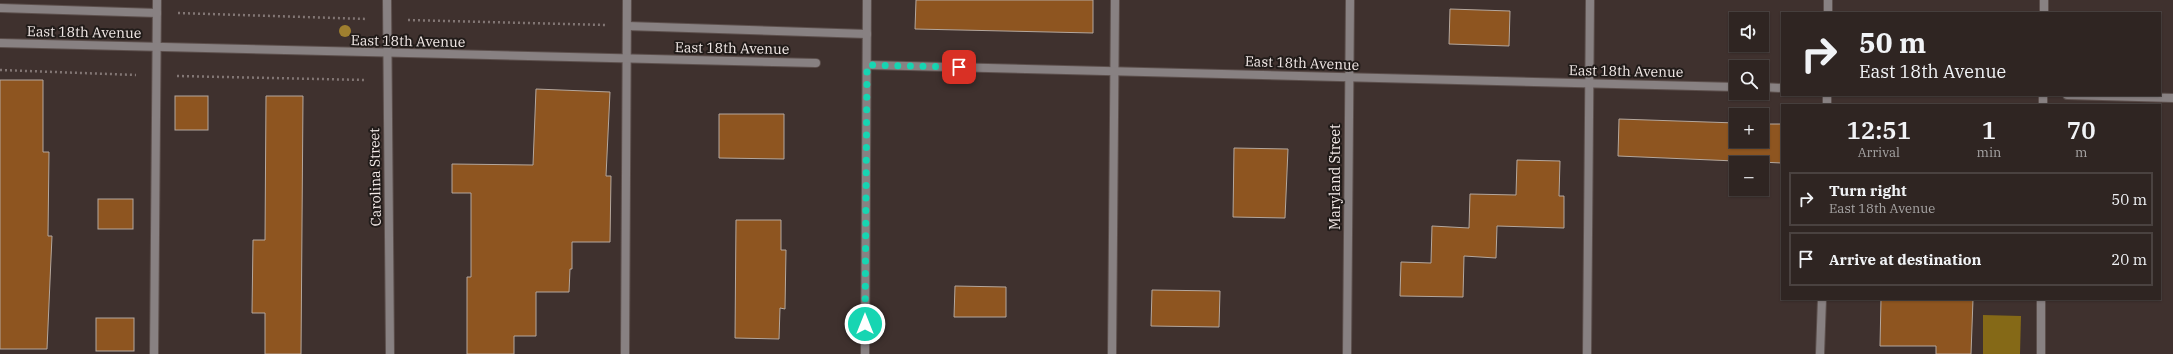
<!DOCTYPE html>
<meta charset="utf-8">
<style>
body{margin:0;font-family:"IBM Plex Serif",serif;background:#372d2a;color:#f1f3f6;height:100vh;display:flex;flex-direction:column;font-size:15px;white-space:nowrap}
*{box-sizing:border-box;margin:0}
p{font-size:13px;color:#a7a5a5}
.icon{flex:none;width:22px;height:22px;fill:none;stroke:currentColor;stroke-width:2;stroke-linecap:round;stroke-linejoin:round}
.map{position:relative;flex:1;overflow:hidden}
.drawer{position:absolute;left:1781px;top:104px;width:380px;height:196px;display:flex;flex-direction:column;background:#2f2522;border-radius:0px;box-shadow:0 1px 3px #0004,0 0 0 1px #4a4240}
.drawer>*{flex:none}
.top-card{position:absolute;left:1781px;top:12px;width:380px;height:84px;border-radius:0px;box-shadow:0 1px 3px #0004,0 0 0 1px #4a4240;background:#2f2522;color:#f1f3f6;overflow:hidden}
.buttons{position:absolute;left:1729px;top:12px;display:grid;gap:8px}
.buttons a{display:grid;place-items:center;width:40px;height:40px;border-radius:0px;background:#2f2522;box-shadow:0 1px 3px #0004,0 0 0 1px #4a4240;font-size:20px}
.pin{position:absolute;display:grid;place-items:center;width:34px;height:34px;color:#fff;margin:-17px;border-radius:8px;box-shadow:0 2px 6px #0006}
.me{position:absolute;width:44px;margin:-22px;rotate:0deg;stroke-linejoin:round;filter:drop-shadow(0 0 3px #0008)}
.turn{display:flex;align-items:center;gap:14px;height:84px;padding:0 12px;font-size:18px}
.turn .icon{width:52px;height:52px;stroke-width:2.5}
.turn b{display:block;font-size:28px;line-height:34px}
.eta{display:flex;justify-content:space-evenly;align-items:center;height:68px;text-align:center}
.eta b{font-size:24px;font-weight:600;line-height:28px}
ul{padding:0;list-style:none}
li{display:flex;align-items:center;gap:12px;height:54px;margin:0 8px 6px;padding:0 4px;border:2px solid #4a4240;border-radius:0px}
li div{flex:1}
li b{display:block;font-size:15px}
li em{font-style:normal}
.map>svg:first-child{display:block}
</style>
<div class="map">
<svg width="2173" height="354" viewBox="0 0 2173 354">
<rect width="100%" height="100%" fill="#3f312e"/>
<polygon fill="#856917" points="1983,315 2021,316 2020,354 1983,354"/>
<g fill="#8e5520" stroke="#b4a79d">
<polygon points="916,0 1093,0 1093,33 915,29"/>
<polygon points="1450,9 1510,11 1509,46 1449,44"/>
<polygon points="0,80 43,80 43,152 49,152 48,236 52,236 47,349 0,349"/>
<polygon points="536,89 610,92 606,176 611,176 610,242 572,242 572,269 570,269 569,292 536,292 536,336 514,336 514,354 467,354 467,277 471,277 471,193 452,193 452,164 533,165"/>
<rect x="175" y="96" width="33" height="34"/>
<polygon points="266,96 303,96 301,354 265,354 265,313 252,313 253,240 265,240"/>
<polygon points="719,114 784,114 784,159 719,158"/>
<polygon points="1619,119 1736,123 1736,141 1762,141 1762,124 1782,124 1782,163 1618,156"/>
<polygon points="1234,148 1288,149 1285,218 1233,217"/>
<polygon points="1517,160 1560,161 1559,196 1564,196 1564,228 1497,226 1496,258 1464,256 1463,297 1400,296 1401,262 1431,263 1432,226 1469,228 1470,194 1516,195"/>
<rect x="98" y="199" width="35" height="30"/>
<polygon points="736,220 781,220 781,250 786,250 785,309 780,308 779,339 735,338"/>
<polygon points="955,286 1006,287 1006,317 954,317"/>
<polygon points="1152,290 1220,291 1219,327 1151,326"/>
<polygon points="1881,299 1973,299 1971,354 1936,354 1936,346 1880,346"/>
<rect x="96" y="318" width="38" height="33"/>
</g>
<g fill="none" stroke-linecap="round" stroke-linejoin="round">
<g stroke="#5c4f4c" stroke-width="10">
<g id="service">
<polyline points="0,8 157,13"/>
<polyline points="2044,13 2044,0"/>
<polyline points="627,26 867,34"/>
<polyline points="2043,105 2043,95"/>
<polyline points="154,354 157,0"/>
<polyline points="625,354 627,0"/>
<polyline points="1112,354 1115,0"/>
<polyline points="1587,354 1590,0"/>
<polyline points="2041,354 2041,299"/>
</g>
</g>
<g stroke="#5c4f4c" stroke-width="10">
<polyline id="pedestrian" points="0,43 816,63"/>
</g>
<g stroke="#5c4f4c" stroke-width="10">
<g id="minor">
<polyline points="387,0 390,354"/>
<polyline points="1828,13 1828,0"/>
<polyline points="867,65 1736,87"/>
<polyline points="1762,87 1782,88"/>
<polyline points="2067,95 2173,98"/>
<polyline points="1827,105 1827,95"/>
<polyline points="1347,354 1350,0"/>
<polyline points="1820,354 1822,299"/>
</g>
</g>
<g stroke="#5c4f4c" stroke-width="10">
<polyline id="tertiary" points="865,354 867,0"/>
</g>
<g stroke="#827674" stroke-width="2.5" stroke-dasharray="2 3" stroke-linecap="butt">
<polyline points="178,13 367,19"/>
<polyline points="408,20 607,25"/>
<polyline points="0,70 136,75"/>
<polyline points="177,76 366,80"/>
</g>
<use href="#service" stroke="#888182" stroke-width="8"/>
<use href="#pedestrian" stroke="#888182" stroke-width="8"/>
<use href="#minor" stroke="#888182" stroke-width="8"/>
<use href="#tertiary" stroke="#888182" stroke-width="8"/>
</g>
<circle fill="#9f7f2f" cx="345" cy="31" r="6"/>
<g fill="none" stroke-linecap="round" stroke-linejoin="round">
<polyline stroke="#17d5b2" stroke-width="7" stroke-dasharray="0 12.6" points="865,324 867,65 959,67"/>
</g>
<g text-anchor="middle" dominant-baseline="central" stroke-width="4" stroke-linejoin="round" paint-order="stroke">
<g font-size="14" fill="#f3eae8" stroke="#211b19">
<text transform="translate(84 32) rotate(1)">East 18th Avenue</text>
<text transform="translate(408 41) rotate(1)">East 18th Avenue</text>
<text transform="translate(732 48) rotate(1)">East 18th Avenue</text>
<text transform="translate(1302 63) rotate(2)">East 18th Avenue</text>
<text transform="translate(1626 71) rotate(1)">East 18th Avenue</text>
<text transform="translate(375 177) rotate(-91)">Carolina Street</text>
<text transform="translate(1335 177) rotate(-90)">Maryland Street</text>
</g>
</g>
</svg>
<div class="buttons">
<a><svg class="icon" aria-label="sound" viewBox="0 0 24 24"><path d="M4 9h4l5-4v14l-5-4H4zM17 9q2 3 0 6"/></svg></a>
<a><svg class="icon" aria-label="search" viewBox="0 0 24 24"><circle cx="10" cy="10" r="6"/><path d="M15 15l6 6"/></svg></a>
<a>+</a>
<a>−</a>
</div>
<div class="pin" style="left:959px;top:67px;background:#d93025"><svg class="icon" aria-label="arrive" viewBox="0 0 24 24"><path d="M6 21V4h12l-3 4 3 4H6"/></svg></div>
<svg class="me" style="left:865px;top:324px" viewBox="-20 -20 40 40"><circle r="17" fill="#17d5b2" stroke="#fff" stroke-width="3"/><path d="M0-11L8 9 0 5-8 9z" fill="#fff"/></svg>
<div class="top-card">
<div class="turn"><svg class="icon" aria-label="right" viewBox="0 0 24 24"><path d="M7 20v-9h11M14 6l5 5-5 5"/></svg><div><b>50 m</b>East 18th Avenue</div></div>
</div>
<section class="drawer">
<div class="eta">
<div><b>12:51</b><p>Arrival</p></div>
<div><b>1</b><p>min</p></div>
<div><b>70</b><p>m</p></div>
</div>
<ul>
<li><svg class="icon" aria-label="right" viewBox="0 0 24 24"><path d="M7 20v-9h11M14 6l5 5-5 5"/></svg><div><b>Turn right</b><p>East 18th Avenue</p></div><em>50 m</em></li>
<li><svg class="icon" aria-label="arrive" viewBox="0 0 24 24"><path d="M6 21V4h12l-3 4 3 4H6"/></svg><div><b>Arrive at destination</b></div><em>20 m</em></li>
</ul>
</section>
</div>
